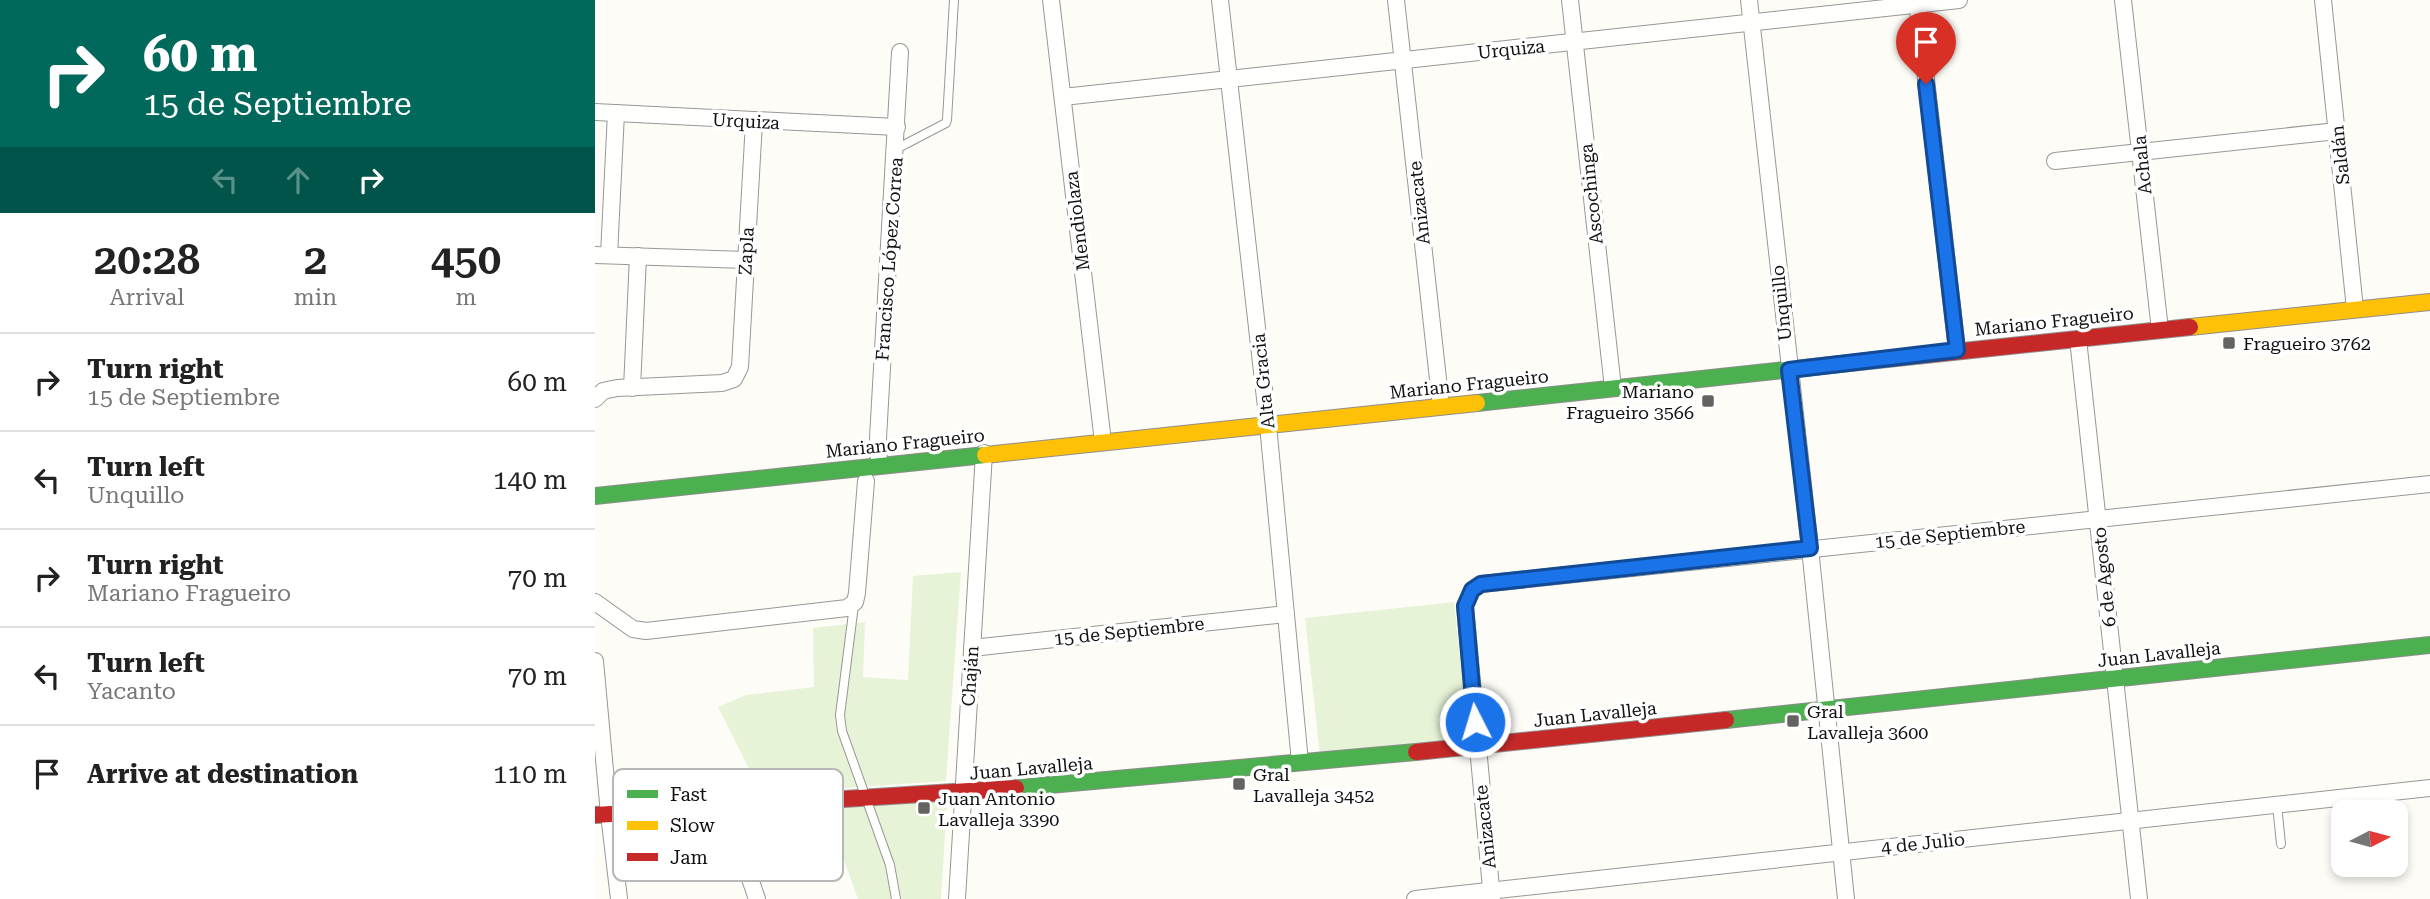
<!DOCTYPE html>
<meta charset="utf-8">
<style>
body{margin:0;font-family:"Roboto Serif",serif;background:#f2f2f2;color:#222;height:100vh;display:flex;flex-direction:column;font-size:26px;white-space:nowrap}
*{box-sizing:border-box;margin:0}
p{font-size:23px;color:#767676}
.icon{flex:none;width:38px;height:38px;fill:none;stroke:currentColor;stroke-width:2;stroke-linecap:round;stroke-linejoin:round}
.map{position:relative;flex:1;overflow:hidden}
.drawer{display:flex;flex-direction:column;background:#fff;width:595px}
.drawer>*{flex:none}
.banner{background:#00695c;color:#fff;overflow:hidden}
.needle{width:46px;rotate:84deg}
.buttons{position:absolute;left:1736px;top:800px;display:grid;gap:14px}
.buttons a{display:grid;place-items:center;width:77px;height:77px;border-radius:14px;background:#fff;box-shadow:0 4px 10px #0003;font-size:35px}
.pin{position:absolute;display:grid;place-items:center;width:60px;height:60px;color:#fff;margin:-72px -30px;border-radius:50% 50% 50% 0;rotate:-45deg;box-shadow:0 0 7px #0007}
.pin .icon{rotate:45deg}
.me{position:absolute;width:77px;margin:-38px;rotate:355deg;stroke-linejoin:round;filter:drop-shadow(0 0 5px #0008)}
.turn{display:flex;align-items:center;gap:24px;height:147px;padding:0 28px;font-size:32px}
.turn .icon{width:91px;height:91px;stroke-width:2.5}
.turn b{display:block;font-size:49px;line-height:60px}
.lanes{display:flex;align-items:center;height:66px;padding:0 28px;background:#0003;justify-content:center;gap:35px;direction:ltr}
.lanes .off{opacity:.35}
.eta{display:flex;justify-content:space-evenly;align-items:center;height:119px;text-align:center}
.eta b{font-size:42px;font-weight:600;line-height:49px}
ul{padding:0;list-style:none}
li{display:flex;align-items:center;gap:21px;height:98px;padding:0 28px;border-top:2px solid #e0e0e0}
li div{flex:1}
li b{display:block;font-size:26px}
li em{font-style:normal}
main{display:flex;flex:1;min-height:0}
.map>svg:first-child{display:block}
</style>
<main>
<section class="drawer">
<div class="banner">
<div class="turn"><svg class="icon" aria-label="right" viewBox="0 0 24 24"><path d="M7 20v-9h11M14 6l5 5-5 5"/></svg><div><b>60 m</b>15 de Septiembre</div></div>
<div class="lanes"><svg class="icon off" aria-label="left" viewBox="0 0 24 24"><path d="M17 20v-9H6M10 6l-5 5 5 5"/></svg><svg class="icon off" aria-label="ahead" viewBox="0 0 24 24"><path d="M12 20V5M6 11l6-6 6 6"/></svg><svg class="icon" aria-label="right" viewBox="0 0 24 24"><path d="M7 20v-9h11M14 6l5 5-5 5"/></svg></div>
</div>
<div class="eta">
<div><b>20:28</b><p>Arrival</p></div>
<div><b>2</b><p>min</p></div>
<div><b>450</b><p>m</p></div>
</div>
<ul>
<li><svg class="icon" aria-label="right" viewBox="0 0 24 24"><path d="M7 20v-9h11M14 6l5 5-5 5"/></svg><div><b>Turn right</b><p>15 de Septiembre</p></div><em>60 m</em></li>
<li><svg class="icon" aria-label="left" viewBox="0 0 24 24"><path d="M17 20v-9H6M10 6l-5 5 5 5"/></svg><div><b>Turn left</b><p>Unquillo</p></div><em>140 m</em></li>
<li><svg class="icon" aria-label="right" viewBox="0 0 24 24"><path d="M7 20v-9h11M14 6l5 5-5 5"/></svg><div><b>Turn right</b><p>Mariano Fragueiro</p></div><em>70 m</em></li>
<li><svg class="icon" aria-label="left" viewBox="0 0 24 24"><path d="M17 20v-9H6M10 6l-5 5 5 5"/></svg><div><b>Turn left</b><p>Yacanto</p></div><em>70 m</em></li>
<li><svg class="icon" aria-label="arrive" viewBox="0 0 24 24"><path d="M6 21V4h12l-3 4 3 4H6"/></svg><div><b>Arrive at destination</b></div><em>110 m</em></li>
</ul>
</section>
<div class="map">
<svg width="1835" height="899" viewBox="0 0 1835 899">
<rect width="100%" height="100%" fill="#fdfcf7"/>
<g fill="#e7f3d7">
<polygon points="366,572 351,781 190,792 158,777 123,707 151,695 219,687 218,628 270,622 268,677 313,680 318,576"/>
<polygon points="859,602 874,740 725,756 710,618"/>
<polygon points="352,801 346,899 263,899 241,838 221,807"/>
</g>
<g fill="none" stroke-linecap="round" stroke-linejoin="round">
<g stroke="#979795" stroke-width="10">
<g id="lane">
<polyline points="301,149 351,123 352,120 359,0"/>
<polyline points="259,605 245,715 247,731 295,865 301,899"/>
<polyline points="1682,805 1686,844"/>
</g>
</g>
<g stroke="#979795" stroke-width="18">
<g id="street">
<polyline points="456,0 508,442"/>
<polyline points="625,0 673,425 705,762"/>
<polyline points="801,0 846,406"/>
<polyline points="975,0 1018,388"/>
<polyline points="1154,0 1215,548 1251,899"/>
<polyline points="1322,0 1362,350"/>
<polyline points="1528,0 1565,330"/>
<polyline points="1728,0 1760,309"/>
<polyline points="468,97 1364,0"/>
<polyline points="0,112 302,127"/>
<polyline points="1460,161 1742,131"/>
<polyline points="0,255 151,260"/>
<polyline points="14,255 21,113"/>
<polyline points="1483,339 1544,899"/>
<polyline points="37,388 43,256"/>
<polyline points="0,399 8,391 22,388 127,383 139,379 145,367 159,122"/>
<polyline points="284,466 283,438 305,52"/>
<polyline points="0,602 38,629 51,631 252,608 260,602 262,593 271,481"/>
<polyline points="377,648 691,614"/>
<polyline points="0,661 14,814 24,899"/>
<polyline points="130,806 162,899"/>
<polyline points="362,899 389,453"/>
<polyline points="820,899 1835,788"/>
<polyline points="897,899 870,606 877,590 886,584 1835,484"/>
</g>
</g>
<g stroke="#8e8d8b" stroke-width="18">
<g id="fast">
<polyline points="882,403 1292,359"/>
<polyline points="0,496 390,455"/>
<polyline points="1131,720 1835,645"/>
<polyline points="421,788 821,752"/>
</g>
</g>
<g stroke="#8e8d8b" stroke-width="18">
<g id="slow">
<polyline points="1595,327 1835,302"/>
<polyline points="390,455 882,403"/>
</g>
</g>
<g stroke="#8e8d8b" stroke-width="18">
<g id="jam">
<polyline points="1292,359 1595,327"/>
<polyline points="821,752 1131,720"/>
<polyline points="0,815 421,788"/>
</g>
</g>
<use href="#lane" stroke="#fffffe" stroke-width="8"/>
<use href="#street" stroke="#fffffe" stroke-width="16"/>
<use href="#fast" stroke="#4caf50" stroke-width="16"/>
<use href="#slow" stroke="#ffc107" stroke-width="16"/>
<use href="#jam" stroke="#c62828" stroke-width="16"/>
</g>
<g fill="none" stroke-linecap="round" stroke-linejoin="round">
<g stroke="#114b97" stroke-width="18">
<polyline id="route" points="880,722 870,606 877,590 886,584 1215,548 1194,370 1362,350 1331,84"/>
</g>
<use href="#route" stroke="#1a73e8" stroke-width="12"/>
</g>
<g fill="#646362" stroke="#fff" stroke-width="2.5">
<rect x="1627" y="336" width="14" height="14" rx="3.5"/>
<rect x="1106" y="394" width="14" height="14" rx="3.5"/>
<rect x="1191" y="714" width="14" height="14" rx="3.5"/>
<rect x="637" y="777" width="14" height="14" rx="3.5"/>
<rect x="322" y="801" width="14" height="14" rx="3.5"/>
</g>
<g text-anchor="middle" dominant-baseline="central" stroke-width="7" stroke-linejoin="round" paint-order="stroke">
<g font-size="18" fill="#111" stroke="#fff">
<text transform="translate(916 49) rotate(-6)">Urquiza</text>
<text transform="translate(151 121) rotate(3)">Urquiza</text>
<text transform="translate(1745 155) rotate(-96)">Saldán</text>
<text transform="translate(1547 165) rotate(-96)">Achala</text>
<text transform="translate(996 194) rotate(-96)">Ascochinga</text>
<text transform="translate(824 203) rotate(-96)">Anizacate</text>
<text transform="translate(482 221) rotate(-97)">Mendiolaza</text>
<text transform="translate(151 251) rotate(-87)">Zapla</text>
<text transform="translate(294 259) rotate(-86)">Francisco López Correa</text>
<text transform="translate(1186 303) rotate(-96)">Unquillo</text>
<text transform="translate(1459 321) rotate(-6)">Mariano Fragueiro</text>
<text transform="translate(668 381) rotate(-96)">Alta Gracia</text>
<text transform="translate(874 384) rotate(-6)">Mariano Fragueiro</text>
<text transform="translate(310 443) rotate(-6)">Mariano Fragueiro</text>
<text transform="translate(1355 534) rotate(-6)">15 de Septiembre</text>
<text transform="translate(1509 577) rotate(-96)">6 de Agosto</text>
<text transform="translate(534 631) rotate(-6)">15 de Septiembre</text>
<text transform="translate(1564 654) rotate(-6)">Juan Lavalleja</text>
<text transform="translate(375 676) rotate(-86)">Chaján</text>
<text transform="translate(1000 714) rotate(-6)">Juan Lavalleja</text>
<text transform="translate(436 768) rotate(-5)">Juan Lavalleja</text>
<text transform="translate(890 827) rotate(-96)">Anizacate</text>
<text transform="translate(1328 843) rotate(-6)">4 de Julio</text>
</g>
<g font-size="18" fill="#111" stroke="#fff" text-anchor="start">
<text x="1648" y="343">Fragueiro 3762</text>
<text x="1099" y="391" text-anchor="end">Mariano<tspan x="1099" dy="21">Fragueiro 3566</tspan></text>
<text x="1212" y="711">Gral<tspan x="1212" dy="21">Lavalleja 3600</tspan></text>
<text x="658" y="774">Gral<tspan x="658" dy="21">Lavalleja 3452</tspan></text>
<text x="343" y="798">Juan Antonio<tspan x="343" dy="21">Lavalleja 3390</tspan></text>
</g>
</g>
<rect x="18" y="769" width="230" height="112" rx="10" fill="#fff" stroke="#b8b8b8" stroke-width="2"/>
<rect x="32" y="790" width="31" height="8" fill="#4caf50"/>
<rect x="32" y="821" width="31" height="9" fill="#ffc107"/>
<rect x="32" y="853" width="31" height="8" fill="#c62828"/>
<g font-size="19" fill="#111">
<text x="75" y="801">Fast</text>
<text x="75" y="832">Slow</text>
<text x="75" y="864">Jam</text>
</g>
</svg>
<div class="buttons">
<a><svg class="needle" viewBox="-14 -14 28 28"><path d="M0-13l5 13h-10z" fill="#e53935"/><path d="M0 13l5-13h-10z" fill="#767676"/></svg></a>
</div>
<div class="pin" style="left:1331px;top:84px;background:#d93025"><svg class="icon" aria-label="arrive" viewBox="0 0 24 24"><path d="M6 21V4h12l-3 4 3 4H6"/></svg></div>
<svg class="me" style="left:880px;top:722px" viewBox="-20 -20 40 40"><circle r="17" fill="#1a73e8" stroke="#fff" stroke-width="3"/><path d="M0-11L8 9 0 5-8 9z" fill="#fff"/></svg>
</div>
</main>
